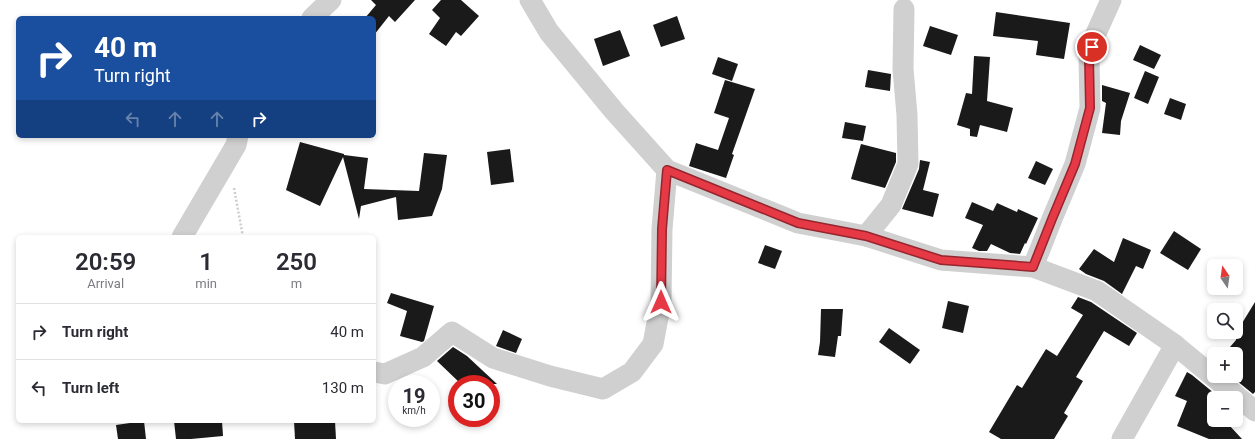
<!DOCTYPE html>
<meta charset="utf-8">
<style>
body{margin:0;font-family:Roboto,sans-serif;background:#f7f7f7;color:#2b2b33;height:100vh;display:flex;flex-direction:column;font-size:15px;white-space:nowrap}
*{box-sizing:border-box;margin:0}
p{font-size:13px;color:#7c7c81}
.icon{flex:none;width:22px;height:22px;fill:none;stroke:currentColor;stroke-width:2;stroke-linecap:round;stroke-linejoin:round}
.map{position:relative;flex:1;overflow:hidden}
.details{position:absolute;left:16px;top:235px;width:360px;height:188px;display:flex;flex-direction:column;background:#fff;border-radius:6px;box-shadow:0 2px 6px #0003}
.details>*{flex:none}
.hud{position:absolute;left:16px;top:16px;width:360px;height:122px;border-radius:6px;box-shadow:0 2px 6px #0003;background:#1a4fa0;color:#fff;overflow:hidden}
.needle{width:26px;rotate:347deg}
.buttons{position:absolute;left:1207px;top:259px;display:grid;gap:8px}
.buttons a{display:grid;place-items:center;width:36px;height:36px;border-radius:6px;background:#fff;box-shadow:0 2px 6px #0003;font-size:20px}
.speed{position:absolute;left:388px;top:375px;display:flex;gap:8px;font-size:20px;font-weight:700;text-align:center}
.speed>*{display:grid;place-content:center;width:52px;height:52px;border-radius:50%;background:#fff;box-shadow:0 2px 6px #0003;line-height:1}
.speed small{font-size:10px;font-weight:400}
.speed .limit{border:6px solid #d22;background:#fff;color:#111}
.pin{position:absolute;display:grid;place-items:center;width:34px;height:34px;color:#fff;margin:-17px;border:2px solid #fff;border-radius:50%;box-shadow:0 1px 4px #0007}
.me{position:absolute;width:44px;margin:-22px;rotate:0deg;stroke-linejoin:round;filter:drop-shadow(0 0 3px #0008)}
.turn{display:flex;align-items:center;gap:14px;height:84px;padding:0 12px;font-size:18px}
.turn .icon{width:52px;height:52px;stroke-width:2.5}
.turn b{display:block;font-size:28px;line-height:34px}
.lanes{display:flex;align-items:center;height:38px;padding:0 12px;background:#0003;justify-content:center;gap:20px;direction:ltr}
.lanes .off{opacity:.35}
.eta{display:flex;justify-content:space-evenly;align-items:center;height:68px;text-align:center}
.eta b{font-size:24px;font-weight:600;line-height:28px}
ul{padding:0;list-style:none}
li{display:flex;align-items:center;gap:12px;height:56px;padding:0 12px;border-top:1px solid #e1e1e2}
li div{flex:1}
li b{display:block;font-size:15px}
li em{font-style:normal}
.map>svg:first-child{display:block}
</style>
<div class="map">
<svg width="1255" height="439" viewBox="0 0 1255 439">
<rect width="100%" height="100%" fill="#fff"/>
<g fill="#1a1a1a">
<polygon points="371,0 415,0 395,22 389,16 374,35 374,18 365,18 376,5"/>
<polygon points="441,0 461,0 479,16 461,36 456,32 446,46 429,34 440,18 432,10"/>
<polygon points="996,12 1070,23 1064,59 1036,55 1038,41 993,36"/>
<polygon points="677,16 685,39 661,47 653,25"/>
<polygon points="930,26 958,35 951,55 923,46"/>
<polygon points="620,30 630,56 603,66 594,39"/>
<polygon points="1140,45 1161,55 1154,69 1133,60"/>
<polygon points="974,56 990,57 987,101 1013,108 1007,132 980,125 977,137 970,136 970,129 957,125 966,93 972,94"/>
<polygon points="718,57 738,64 732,81 712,74"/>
<polygon points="868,70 891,74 890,91 865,87"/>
<polygon points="1145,71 1159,77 1148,104 1134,98"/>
<polygon points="725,80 755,89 732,154 734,155 726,178 689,166 696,143 718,150 729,118 714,113"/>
<polygon points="1102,85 1130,93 1121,121 1120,135 1102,133 1106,103 1102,101"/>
<polygon points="1170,98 1186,104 1181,120 1164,114"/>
<polygon points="845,122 866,126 863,141 842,138"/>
<polygon points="300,142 344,154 344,155 368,158 364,189 419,191 424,153 447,155 442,189 432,216 398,220 396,197 361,206 359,219 343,157 320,206 286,190"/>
<polygon points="861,144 896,153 896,162 885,188 851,179"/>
<polygon points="510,149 514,182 491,185 487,152"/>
<polygon points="920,160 930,162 923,190 939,194 933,217 902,209 919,169"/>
<polygon points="1036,161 1053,169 1045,185 1028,178"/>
<polygon points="972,202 993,211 997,203 1017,212 1018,209 1038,218 1026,244 1025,243 1020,254 1010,253 991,244 987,251 979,251 972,248 983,225 965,218"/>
<polygon points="1174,231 1201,249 1188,270 1160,253"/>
<polygon points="1123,238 1151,250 1143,269 1136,266 1122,294 1104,281 1086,274 1079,269 1094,249 1114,262"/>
<polygon points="765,245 782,251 775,269 758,263"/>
<polygon points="391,293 434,306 424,341 422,342 400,336 407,311 387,303"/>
<polygon points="1078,297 1091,302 1137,333 1129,346 1104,331 1076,377 1083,381 1064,413 1068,416 1054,439 1001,439 989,432 1017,385 1022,388 1046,349 1057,356 1083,315 1071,308"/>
<polygon points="948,301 969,306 963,333 942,328"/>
<polygon points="1255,302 1255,392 1253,394 1231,376 1236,376 1236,354 1224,354 1236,340 1236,333"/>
<polygon points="821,309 843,309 841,336 838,336 835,357 818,355 820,342"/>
<polygon points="889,328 920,350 910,364 879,342"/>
<polygon points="503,330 522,339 516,353 496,346"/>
<polygon points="453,347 467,356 497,384 461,384 437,361"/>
<polygon points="1187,372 1192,375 1220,398 1214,398 1214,420 1233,420 1229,425 1242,439 1209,439 1177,426 1187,401 1175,396"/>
<polygon points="144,421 146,439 118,439 116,425"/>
<polygon points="174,421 222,421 223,436 191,439 176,439"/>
<polygon points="294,421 335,421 336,439 295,439"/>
</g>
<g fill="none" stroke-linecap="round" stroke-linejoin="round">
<polyline stroke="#cdcdcd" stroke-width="2.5" stroke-dasharray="2 2" stroke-linecap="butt" points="234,188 243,237"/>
<g stroke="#d0d0d0" stroke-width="21">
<polyline points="530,0 549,32 614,111 667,170 798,223 866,236 941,260 1033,267 1097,291 1175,345 1122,439"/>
<polyline points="312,18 331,0"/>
<polyline points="866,236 891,205 908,164 907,115 903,69 904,9"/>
<polyline points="182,237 236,145 238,136"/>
<polyline points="1033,267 1052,219 1075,164 1090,108 1089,57 1094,38 1111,0"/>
<polyline points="1175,345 1255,411"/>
<polyline points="374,372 385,374 423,357 452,332 493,358 550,376 603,389 632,372 653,344 661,302 662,229 667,170"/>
</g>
</g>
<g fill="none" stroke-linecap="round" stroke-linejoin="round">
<g stroke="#96252e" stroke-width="10">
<polyline id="route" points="661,302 662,229 667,170 798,223 866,236 941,260 1033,267 1052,219 1075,164 1090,108 1089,57 1092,47"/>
</g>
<use href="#route" stroke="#e63946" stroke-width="7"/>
</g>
</svg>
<div class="buttons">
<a><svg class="needle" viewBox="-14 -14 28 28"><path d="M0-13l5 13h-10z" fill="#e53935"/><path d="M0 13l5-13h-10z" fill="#7c7c81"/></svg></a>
<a><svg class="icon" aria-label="search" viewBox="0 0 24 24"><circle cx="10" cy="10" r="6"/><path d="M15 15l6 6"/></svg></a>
<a>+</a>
<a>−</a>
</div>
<div class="speed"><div>19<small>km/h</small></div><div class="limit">30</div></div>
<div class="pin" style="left:1092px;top:47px;background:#d93025"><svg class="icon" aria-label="arrive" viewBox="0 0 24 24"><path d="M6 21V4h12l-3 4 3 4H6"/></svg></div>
<svg class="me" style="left:661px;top:302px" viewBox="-20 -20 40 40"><path d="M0-17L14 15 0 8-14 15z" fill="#e63946" stroke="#fff" stroke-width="4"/></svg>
<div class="hud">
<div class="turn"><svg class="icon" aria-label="right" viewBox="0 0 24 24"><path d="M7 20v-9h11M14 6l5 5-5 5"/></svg><div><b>40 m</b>Turn right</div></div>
<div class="lanes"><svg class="icon off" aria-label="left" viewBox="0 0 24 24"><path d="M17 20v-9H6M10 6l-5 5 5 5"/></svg><svg class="icon off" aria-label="ahead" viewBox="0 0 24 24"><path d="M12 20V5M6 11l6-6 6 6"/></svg><svg class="icon off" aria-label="ahead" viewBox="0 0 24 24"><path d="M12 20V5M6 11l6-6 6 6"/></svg><svg class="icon" aria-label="right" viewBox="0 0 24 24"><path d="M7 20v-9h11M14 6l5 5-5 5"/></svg></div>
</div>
<section class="details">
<div class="eta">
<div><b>20:59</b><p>Arrival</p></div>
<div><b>1</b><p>min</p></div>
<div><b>250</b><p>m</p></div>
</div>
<ul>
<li><svg class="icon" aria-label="right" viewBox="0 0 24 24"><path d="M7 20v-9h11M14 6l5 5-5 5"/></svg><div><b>Turn right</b></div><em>40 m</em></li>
<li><svg class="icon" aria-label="left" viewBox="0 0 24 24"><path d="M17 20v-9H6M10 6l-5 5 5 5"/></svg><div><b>Turn left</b></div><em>130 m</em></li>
</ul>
</section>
</div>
